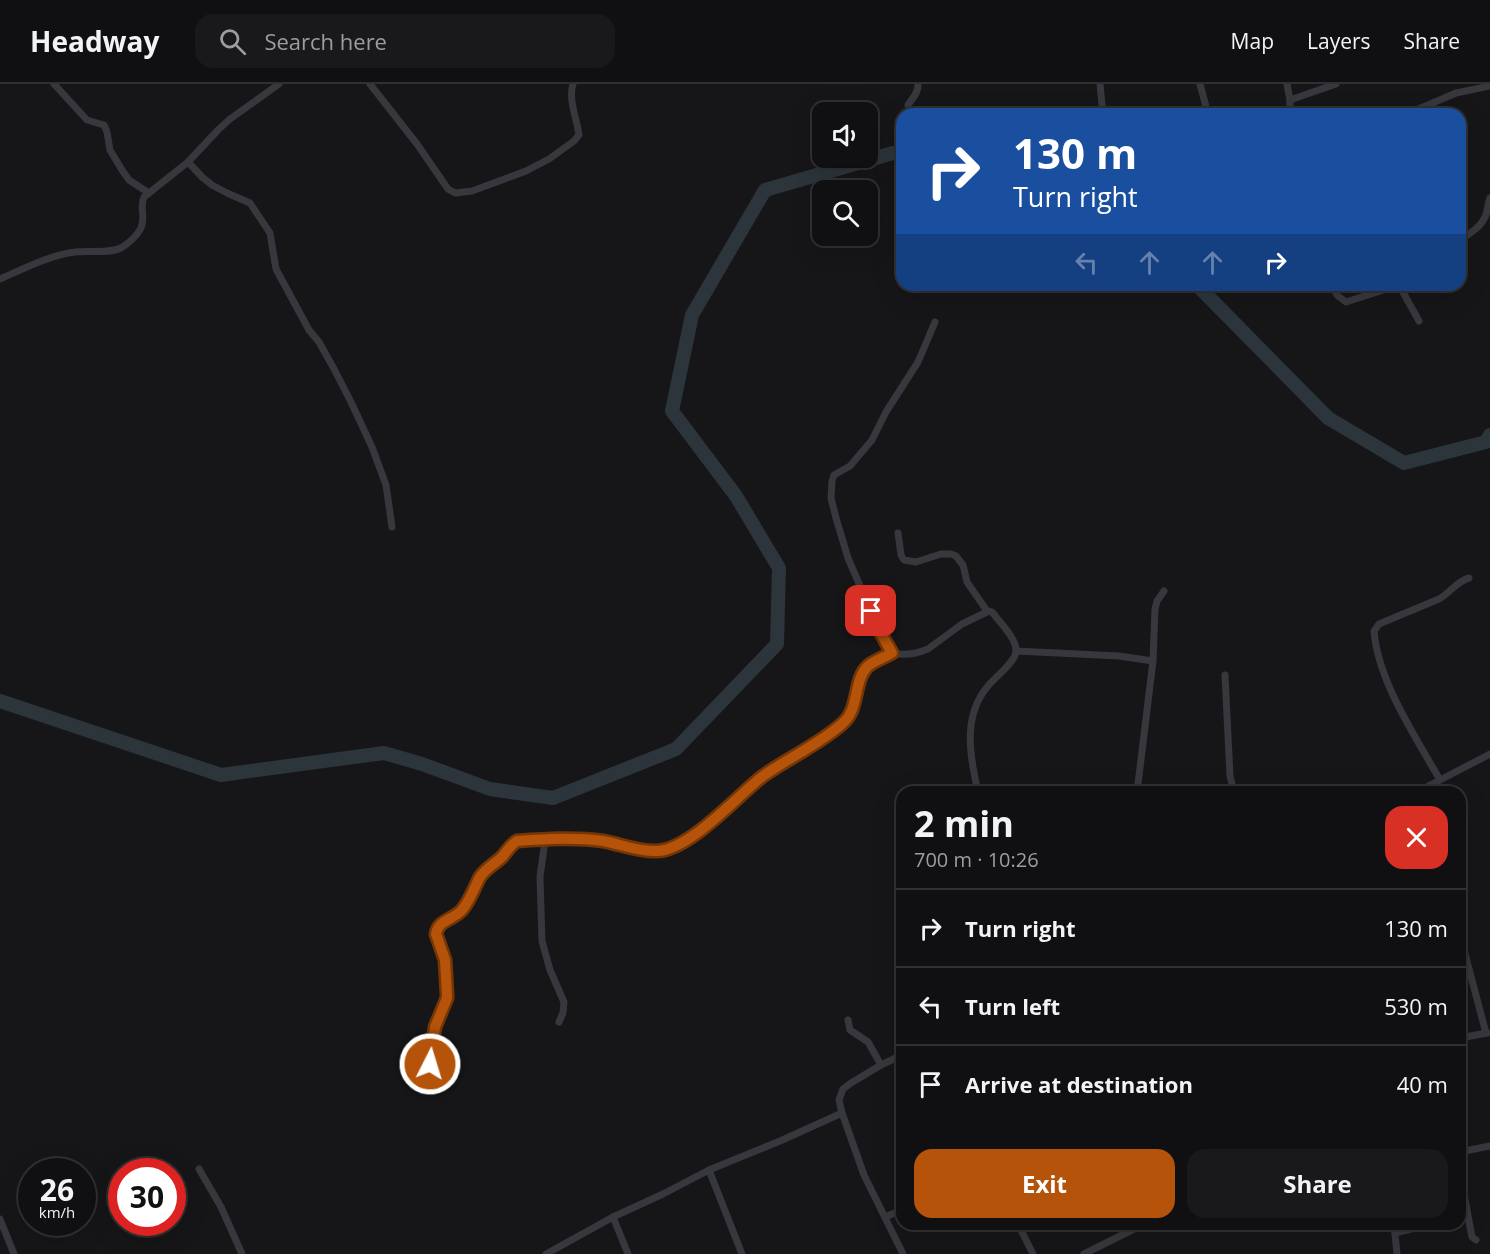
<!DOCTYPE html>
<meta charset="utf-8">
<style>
body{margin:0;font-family:"Open Sans",sans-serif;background:#19191b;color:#f1f3f6;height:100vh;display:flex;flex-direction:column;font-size:22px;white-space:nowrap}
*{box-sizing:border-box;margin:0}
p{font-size:20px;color:#9c9d9f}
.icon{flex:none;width:33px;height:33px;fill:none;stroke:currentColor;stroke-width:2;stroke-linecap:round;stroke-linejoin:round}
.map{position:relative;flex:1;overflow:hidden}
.details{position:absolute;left:896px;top:702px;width:570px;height:444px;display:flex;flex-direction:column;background:#101012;border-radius:18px;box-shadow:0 6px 24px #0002,0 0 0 2px #303032}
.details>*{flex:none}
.banner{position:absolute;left:896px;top:24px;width:570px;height:183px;border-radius:18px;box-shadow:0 6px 24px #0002,0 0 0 2px #303032;background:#1a4fa0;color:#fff;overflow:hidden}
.buttons{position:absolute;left:812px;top:18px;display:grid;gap:12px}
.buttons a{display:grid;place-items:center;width:66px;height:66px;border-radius:12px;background:#101012;box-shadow:0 6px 24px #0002,0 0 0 2px #303032;font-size:30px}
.speed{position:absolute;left:18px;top:1074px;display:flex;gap:12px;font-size:30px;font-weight:700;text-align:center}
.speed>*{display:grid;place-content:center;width:78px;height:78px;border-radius:50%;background:#101012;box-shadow:0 6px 24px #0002,0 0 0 2px #303032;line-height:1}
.speed small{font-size:15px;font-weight:400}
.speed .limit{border:9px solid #d22;background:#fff;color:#111}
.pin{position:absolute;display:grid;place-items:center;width:51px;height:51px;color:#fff;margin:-26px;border-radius:12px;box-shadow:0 3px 9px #0006}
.me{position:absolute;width:66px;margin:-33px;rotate:5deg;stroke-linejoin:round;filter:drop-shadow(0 0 4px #0008)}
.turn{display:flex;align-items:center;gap:21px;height:126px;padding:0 18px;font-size:27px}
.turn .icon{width:78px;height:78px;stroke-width:2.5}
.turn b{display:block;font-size:42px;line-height:51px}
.lanes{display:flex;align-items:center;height:57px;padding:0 18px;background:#0003;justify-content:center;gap:30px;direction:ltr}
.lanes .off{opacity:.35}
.round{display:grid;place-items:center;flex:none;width:63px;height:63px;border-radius:18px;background:#19191b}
.headline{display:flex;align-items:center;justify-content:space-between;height:102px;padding:0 18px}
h1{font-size:36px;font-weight:700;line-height:45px}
.primary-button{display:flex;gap:12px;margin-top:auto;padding:12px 18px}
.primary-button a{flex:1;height:69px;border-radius:18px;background:#b45309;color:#fff;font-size:24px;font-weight:700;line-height:69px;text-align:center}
.primary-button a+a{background:#19191b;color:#f1f3f6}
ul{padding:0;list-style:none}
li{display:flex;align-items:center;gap:18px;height:78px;padding:0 18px;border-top:2px solid #303032}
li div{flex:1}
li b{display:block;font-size:22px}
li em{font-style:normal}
header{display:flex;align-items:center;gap:36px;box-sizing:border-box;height:84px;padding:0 30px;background:#101012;border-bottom:2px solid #303032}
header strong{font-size:28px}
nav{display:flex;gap:33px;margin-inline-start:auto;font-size:21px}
.search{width:420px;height:54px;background:#19191b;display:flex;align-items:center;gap:15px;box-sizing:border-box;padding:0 21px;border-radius:18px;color:#9c9d9f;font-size:22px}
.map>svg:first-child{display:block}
</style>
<header>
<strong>Headway</strong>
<div class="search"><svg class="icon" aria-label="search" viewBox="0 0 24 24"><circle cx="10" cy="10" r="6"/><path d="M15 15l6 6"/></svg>Search here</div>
<nav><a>Map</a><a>Layers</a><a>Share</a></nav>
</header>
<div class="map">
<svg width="1490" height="1170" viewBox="0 0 1490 1170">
<rect width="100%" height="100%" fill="#161618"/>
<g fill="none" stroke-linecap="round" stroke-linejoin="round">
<g stroke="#2c353c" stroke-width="14">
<polyline points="1197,201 1328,334 1404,379 1486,358 1490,351"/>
<polyline points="0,617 221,691 384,669 422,680 490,705 553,714 676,665 777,560 779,484 736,412 672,327 692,231 765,106 893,69 902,69"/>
</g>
<g stroke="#37383d" stroke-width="7">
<polyline points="54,0 87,36 104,41 107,48 110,66 122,86 129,96 149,109"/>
<path d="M370,0L417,60L448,105L455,109L472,107L526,87L549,75L574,57L579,51C577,35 568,16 573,0"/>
<polyline points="1100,0 1103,30"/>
<polyline points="1200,0 1208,30"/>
<polyline points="1287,0 1290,16 1290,30"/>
<polyline points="1290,16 1336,0"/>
<path d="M908,21C912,15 919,8 918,0"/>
<polyline points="1407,30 1456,9 1490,2"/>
<polyline points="188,78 202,93 212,101 227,109 250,119 270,149 276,185 309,246 319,258 333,283 351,318 372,363 386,401 392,443"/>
<path d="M1460,156C1469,150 1480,144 1485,133C1488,127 1487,121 1490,114"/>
<path d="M0,195C23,185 50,171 75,168C88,166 109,170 121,164C128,160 137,152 141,144C146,132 139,123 144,113L188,78L218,46L230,35L279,0"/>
<polyline points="1331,201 1338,212 1346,218 1399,201"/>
<polyline points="1399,201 1419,237"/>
<path d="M935,238L918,278L886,328L872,356L850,382L834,391L832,397L831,414L836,434L848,474L878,544L892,569C905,572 916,570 928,565L962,540L989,527L992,528C999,537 1017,555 1016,567C1016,578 995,593 988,602C962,632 970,673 978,708"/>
<polyline points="898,449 901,471 904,476 916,478 941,470 951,470 956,472 963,481 967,498 987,527"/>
<polyline points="1016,567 1119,572 1153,577"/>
<polyline points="1225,591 1230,692 1234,708"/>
<path d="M1440,696C1415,652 1378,597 1374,547L1379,540L1439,515C1450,509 1457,497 1469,494"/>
<polyline points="1137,708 1153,577 1155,525 1157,517 1164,507"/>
<polyline points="1417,708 1490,670"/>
<polyline points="545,756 540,793 542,857 550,886 564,918 563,929 559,938"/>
<polyline points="1460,851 1486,949"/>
<polyline points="848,936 850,946 868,958 881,981"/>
<polyline points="1460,954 1487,949"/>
<polyline points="902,971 881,981 851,999 843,1005 839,1016 842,1029 864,1091 903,1170"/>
<polyline points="428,990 432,971 433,950 435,943 447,910 445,875 437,855 437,846 441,839 457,831 466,821 472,811 482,790 502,773 513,759 520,756 587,755 658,767 674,762 712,737 763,693 844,638 853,624 859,598 866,584 892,569"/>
<polyline points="1460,1068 1490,1062"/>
<polyline points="199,1085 221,1123 242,1170"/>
<polyline points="709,1086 742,1170"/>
<polyline points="1460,1089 1472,1153 1476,1156"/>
<polyline points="613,1133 628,1170"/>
<polyline points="885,1133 902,1126"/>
<polyline points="0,1135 14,1170"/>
<polyline points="1018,1140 1033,1170"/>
<polyline points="1394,1140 1397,1170"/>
<polyline points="1395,1149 1430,1140"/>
<polyline points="546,1170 613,1133 663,1110 709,1086 780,1057 842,1029"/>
<polyline points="1084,1170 1144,1140"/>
</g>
</g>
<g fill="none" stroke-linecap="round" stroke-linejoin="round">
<g stroke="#753606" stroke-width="15">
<path id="route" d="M430,980L435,943L447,914V910L445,876L436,850C438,836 453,836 462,826C471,815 474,804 480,793C485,785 494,780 501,774C507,768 510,761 517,757C545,755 575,753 603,757C620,760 639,768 657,767C690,766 737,712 763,692C788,674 820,660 843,639C860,624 853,596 868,582C874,577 885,573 892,569L878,544L871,527"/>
</g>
<use href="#route" stroke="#b45309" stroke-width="10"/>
</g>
</svg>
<div class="buttons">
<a><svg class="icon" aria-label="sound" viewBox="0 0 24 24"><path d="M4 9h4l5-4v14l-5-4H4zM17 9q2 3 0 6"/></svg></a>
<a><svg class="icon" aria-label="search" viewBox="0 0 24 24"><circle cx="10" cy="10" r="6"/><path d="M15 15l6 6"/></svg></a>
</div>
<div class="speed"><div>26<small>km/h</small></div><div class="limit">30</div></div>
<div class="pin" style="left:871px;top:527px;background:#d93025"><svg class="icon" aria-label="arrive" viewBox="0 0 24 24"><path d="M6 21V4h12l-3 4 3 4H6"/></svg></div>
<svg class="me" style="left:430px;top:980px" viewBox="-20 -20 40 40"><circle r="17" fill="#b45309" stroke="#fff" stroke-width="3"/><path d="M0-11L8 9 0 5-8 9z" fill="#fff"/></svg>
<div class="banner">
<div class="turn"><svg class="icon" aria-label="right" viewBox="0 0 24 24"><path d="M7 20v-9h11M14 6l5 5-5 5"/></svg><div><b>130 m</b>Turn right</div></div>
<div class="lanes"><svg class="icon off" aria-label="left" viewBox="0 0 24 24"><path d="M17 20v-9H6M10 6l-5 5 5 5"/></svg><svg class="icon off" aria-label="ahead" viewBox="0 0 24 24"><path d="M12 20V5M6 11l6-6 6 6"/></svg><svg class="icon off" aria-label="ahead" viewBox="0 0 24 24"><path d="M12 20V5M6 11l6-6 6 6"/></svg><svg class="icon" aria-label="right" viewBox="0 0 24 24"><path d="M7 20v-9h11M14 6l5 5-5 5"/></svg></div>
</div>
<section class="details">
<div class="headline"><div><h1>2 min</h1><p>700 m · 10:26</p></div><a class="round" style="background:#d93025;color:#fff"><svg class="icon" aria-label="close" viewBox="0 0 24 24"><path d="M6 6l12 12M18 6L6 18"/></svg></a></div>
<ul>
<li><svg class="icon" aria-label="right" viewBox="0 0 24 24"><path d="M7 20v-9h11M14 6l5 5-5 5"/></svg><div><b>Turn right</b></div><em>130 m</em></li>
<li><svg class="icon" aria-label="left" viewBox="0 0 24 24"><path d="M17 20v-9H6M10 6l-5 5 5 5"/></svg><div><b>Turn left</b></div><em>530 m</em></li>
<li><svg class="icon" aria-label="arrive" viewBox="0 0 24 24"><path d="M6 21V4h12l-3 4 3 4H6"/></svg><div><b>Arrive at destination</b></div><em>40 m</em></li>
</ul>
<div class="primary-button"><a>Exit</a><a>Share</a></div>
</section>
</div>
